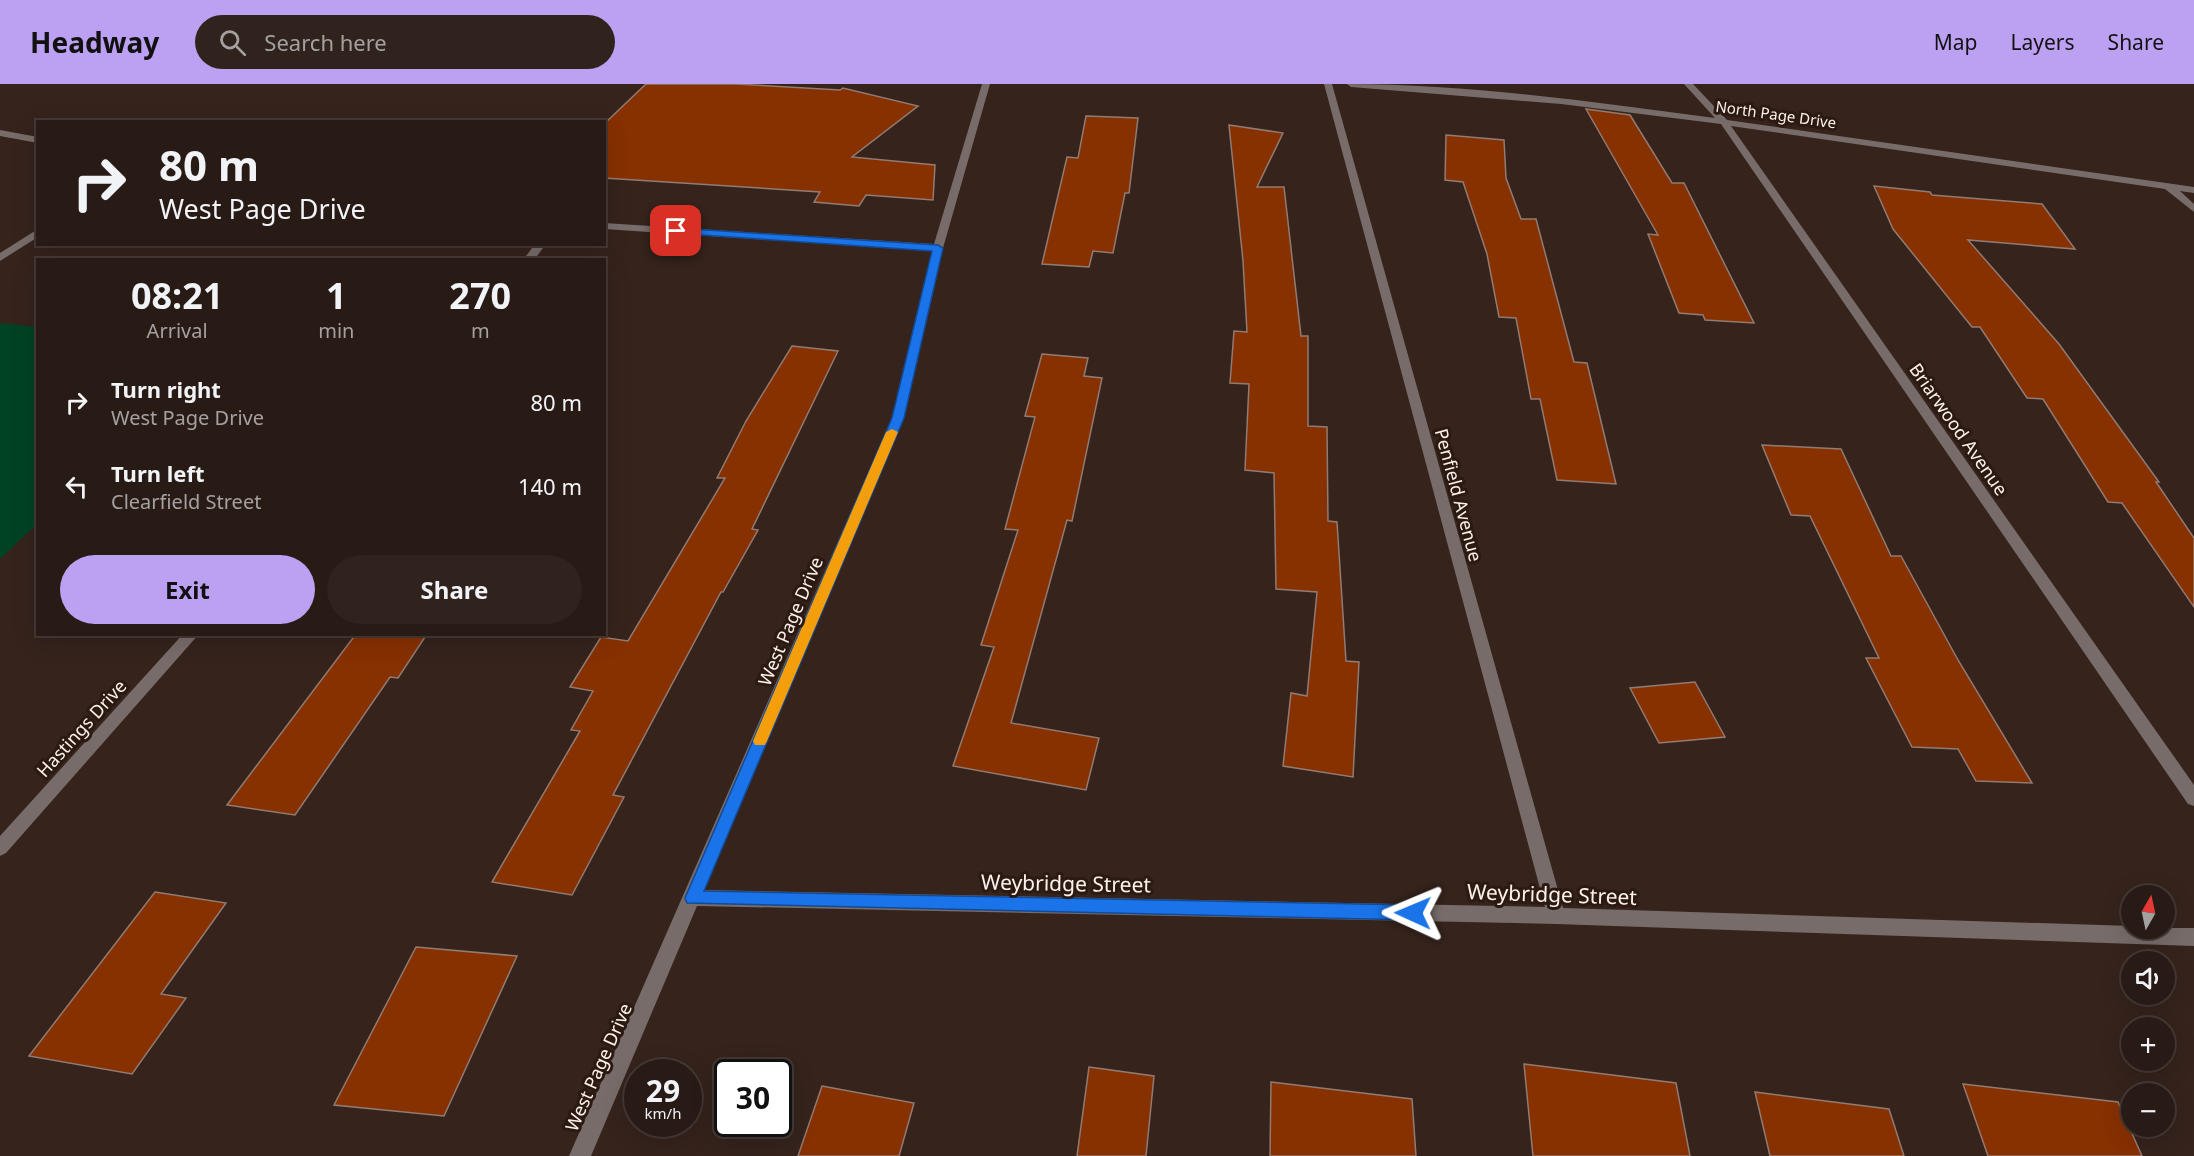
<!DOCTYPE html>
<meta charset="utf-8">
<style>
body{margin:0;font-family:"Noto Sans",sans-serif;background:#30231e;color:#f1f3f6;height:100vh;display:flex;flex-direction:column;font-size:22px;white-space:nowrap}
*{box-sizing:border-box;margin:0}
p{font-size:20px;color:#a5a1a0}
.icon{flex:none;width:33px;height:33px;fill:none;stroke:currentColor;stroke-width:2;stroke-linecap:round;stroke-linejoin:round}
.map{position:relative;flex:1;overflow:hidden}
.details{position:absolute;left:36px;top:174px;width:570px;height:378px;display:flex;flex-direction:column;background:#281a15;border-radius:0px;box-shadow:0 6px 24px #0002,0 0 0 2px #443834}
.details>*{flex:none}
.top-card{position:absolute;left:36px;top:36px;width:570px;height:126px;border-radius:0px;box-shadow:0 6px 24px #0002,0 0 0 2px #443834;background:#281a15;color:#f1f3f6;overflow:hidden}
.needle{width:39px;rotate:9deg}
.fabs{position:absolute;left:2121px;top:801px;display:grid;gap:12px}
.fabs a{display:grid;place-items:center;width:54px;height:54px;border-radius:50%;background:#281a15;box-shadow:0 6px 24px #0002,0 0 0 2px #443834;font-size:30px}
.speed{position:absolute;left:624px;top:975px;display:flex;gap:12px;font-size:30px;font-weight:700;text-align:center}
.speed>*{display:grid;place-content:center;width:78px;height:78px;border-radius:50%;background:#281a15;box-shadow:0 6px 24px #0002,0 0 0 2px #443834;line-height:1}
.speed small{font-size:15px;font-weight:400}
.speed .limit{border:3px solid #111;border-radius:9px;background:#fff;color:#111}
.pin{position:absolute;display:grid;place-items:center;width:51px;height:51px;color:#fff;margin:-26px;border-radius:12px;box-shadow:0 3px 9px #0006}
.me{position:absolute;width:66px;margin:-33px;rotate:271deg;stroke-linejoin:round;filter:drop-shadow(0 0 4px #0008)}
.turn{display:flex;align-items:center;gap:21px;height:126px;padding:0 24px;font-size:27px}
.turn .icon{width:78px;height:78px;stroke-width:2.5}
.turn b{display:block;font-size:42px;line-height:51px}
.eta{display:flex;justify-content:space-evenly;align-items:center;height:102px;text-align:center}
.eta b{font-size:36px;font-weight:700;line-height:42px}
.button{display:flex;gap:12px;margin-top:auto;padding:12px 24px}
.button a{flex:1;height:69px;border-radius:36px;background:#bca0f2;color:#111;font-size:24px;font-weight:700;line-height:69px;text-align:center}
.button a+a{background:#30231e;color:#f1f3f6}
ul{padding:0;list-style:none}
li{display:flex;align-items:center;gap:18px;height:84px;padding:0 24px}
li div{flex:1}
li b{display:block;font-size:22px}
li em{font-style:normal}
header{display:flex;align-items:center;gap:36px;box-sizing:border-box;height:84px;padding:0 30px;background:#bca0f2;color:#111}
header strong{font-size:28px}
nav{display:flex;gap:33px;margin-inline-start:auto;font-size:21px}
.search{width:420px;height:54px;background:#30231e;display:flex;align-items:center;gap:15px;box-sizing:border-box;padding:0 21px;border-radius:33px;color:#a5a1a0;font-size:22px}
.map>svg:first-child{display:block}
</style>
<header>
<strong>Headway</strong>
<div class="search"><svg class="icon" aria-label="search" viewBox="0 0 24 24"><circle cx="10" cy="10" r="6"/><path d="M15 15l6 6"/></svg>Search here</div>
<nav><a>Map</a><a>Layers</a><a>Share</a></nav>
</header>
<div class="map">
<svg width="2194" height="1072" viewBox="0 0 2194 1072">
<rect width="100%" height="100%" fill="#35231c"/>
<polygon fill="#004224" points="0,239 37,243 38,439 0,475"/>
<g fill="#873000" stroke="#917b72" stroke-width="1.5">
<polygon points="646,0 736,0 840,6 843,4 918,22 852,73 935,81 933,116 866,111 859,122 814,118 820,108 604,94 604,40"/>
<polygon points="1586,25 1630,31 1672,99 1684,99 1754,239 1705,236 1703,231 1679,229 1648,150 1658,151"/>
<polygon points="1086,32 1138,34 1129,109 1125,109 1113,169 1093,167 1089,183 1042,180 1067,73 1078,74"/>
<polygon points="1229,41 1283,49 1257,103 1284,103 1301,252 1308,252 1308,342 1327,343 1328,437 1337,438 1346,577 1359,578 1353,693 1283,682 1291,609 1307,612 1317,508 1276,505 1274,389 1245,386 1249,300 1230,299 1234,247 1247,248 1243,177"/>
<polygon points="1446,51 1504,56 1506,94 1521,135 1536,135 1574,278 1587,279 1616,400 1557,396 1540,315 1531,315 1516,234 1499,233 1487,170 1463,98 1445,96"/>
<polygon points="1874,102 1930,108 1932,111 2042,120 2075,165 1968,156 2059,260 2159,398 2156,398 2194,454 2194,523 2122,419 2108,418 2043,315 2027,314 1980,243 1972,243 1893,145"/>
<polygon points="792,262 838,267 752,445 758,446 723,508 721,508 613,711 624,713 572,811 492,798 580,647 571,646 593,607 570,603 601,553 628,557 725,394 717,394 746,337"/>
<polygon points="1042,270 1088,274 1084,292 1102,294 1072,437 1067,436 1011,639 1099,654 1086,706 953,682 994,563 981,561 1018,446 1005,445 1035,333 1025,332"/>
<polygon points="1762,361 1841,365 1891,472 1901,472 1958,576 2032,699 1976,697 1958,665 1912,663 1866,574 1879,574 1810,432 1791,431"/>
<polygon points="356,550 427,550 398,594 390,593 295,731 227,721"/>
<polygon points="1695,598 1725,653 1659,659 1630,604"/>
<polygon points="155,808 226,819 161,910 186,914 132,990 29,972"/>
<polygon points="416,863 517,872 444,1032 334,1021"/>
<polygon points="1524,980 1676,999 1690,1072 1533,1072"/>
<polygon points="1089,983 1154,992 1146,1072 1077,1072"/>
<polygon points="1271,998 1412,1015 1416,1072 1270,1072"/>
<polygon points="1963,1000 2118,1018 2142,1072 1988,1072"/>
<polygon points="822,1002 914,1019 899,1072 798,1072"/>
<polygon points="1755,1008 1889,1025 1904,1072 1770,1072"/>
</g>
<g fill="none" stroke-linecap="round" stroke-linejoin="round">
<g fill="#776c6a" fill-rule="evenodd">
<polygon points="982,0 990,0 943,164 904,334 704,806 1545,823 1324,0 1332,0 1563,824 2132,842 2132,844 2194,844 2194,862 1556,840 697,822 591,1072 569,1072 892,334 932,167 604,145 604,139 934,160"/>
<path d="M1347,0C1470,0 1593,18 1715,34L1684,0H1693L1727,36L2194,103V109L2180,107L2194,120V128L2165,105L1731,42L2194,701V722L2188,720L1721,40L1561,20L1351,3Z"/>
<polygon points="0,46 38,53 38,59 0,52"/>
<polygon points="38,145 38,153 0,177 0,169"/>
<polygon points="535,160 546,160 534,176 523,176"/>
<polygon points="183,550 199,550 6,769 0,772 0,752"/>
</g>
</g>
<polygon fill="#1a73e8" stroke="#114b97" stroke-width="1.5" points="676,144 938,161 943,164 904,334 704,807 1413,821 1418,823 1421,829 1418,834 1413,836 687,819 685,814 892,334 932,167 672,149 672,144"/>
<polygon fill="#f59e0b" points="892,345 898,348 767,657 765,661 755,661 753,657 886,348"/>
<g text-anchor="middle" dominant-baseline="central" stroke-width="6" stroke-linejoin="round" paint-order="stroke">
<g font-size="15" fill="#fef1ec" stroke="#2b1a12">
<text transform="translate(1776 30) rotate(8)">North Page Drive</text>
</g>
<g font-size="18" fill="#fef1ec" stroke="#2b1a12">
<text transform="translate(1959 345) rotate(55)">Briarwood Avenue</text>
<text transform="translate(1459 411) rotate(75)">Penfield Avenue</text>
<text transform="translate(790 537) rotate(-67)">West Page Drive</text>
<text transform="translate(81 644) rotate(-48)">Hastings Drive</text>
<text transform="translate(598 983) rotate(-66)">West Page Drive</text>
</g>
<g font-size="21" fill="#fef1ec" stroke="#2b1a12">
<text transform="translate(1066 799) rotate(1)">Weybridge Street</text>
<text transform="translate(1552 810) rotate(2)">Weybridge Street</text>
</g>
</g>
</svg>
<div class="fabs">
<a><svg class="needle" viewBox="-14 -14 28 28"><path d="M0-13l5 13h-10z" fill="#e53935"/><path d="M0 13l5-13h-10z" fill="#a5a1a0"/></svg></a>
<a><svg class="icon" aria-label="sound" viewBox="0 0 24 24"><path d="M4 9h4l5-4v14l-5-4H4zM17 9q2 3 0 6"/></svg></a>
<a>+</a>
<a>−</a>
</div>
<div class="speed"><div>29<small>km/h</small></div><div class="limit">30</div></div>
<div class="pin" style="left:676px;top:147px;background:#d93025"><svg class="icon" aria-label="arrive" viewBox="0 0 24 24"><path d="M6 21V4h12l-3 4 3 4H6"/></svg></div>
<svg class="me" style="left:1413px;top:829px" viewBox="-20 -20 40 40"><path d="M0-17L14 15 0 8-14 15z" fill="#1a73e8" stroke="#fff" stroke-width="4"/></svg>
<div class="top-card">
<div class="turn"><svg class="icon" aria-label="right" viewBox="0 0 24 24"><path d="M7 20v-9h11M14 6l5 5-5 5"/></svg><div><b>80 m</b>West Page Drive</div></div>
</div>
<section class="details">
<div class="eta">
<div><b>08:21</b><p>Arrival</p></div>
<div><b>1</b><p>min</p></div>
<div><b>270</b><p>m</p></div>
</div>
<ul>
<li><svg class="icon" aria-label="right" viewBox="0 0 24 24"><path d="M7 20v-9h11M14 6l5 5-5 5"/></svg><div><b>Turn right</b><p>West Page Drive</p></div><em>80 m</em></li>
<li><svg class="icon" aria-label="left" viewBox="0 0 24 24"><path d="M17 20v-9H6M10 6l-5 5 5 5"/></svg><div><b>Turn left</b><p>Clearfield Street</p></div><em>140 m</em></li>
</ul>
<div class="button"><a>Exit</a><a>Share</a></div>
</section>
</div>
